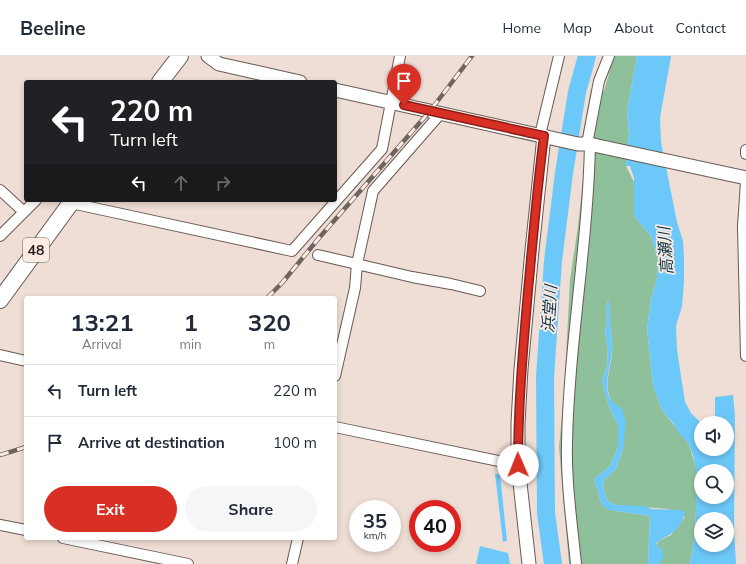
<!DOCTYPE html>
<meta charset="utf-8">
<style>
body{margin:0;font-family:Mulish,"Noto Sans JP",sans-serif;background:#f6f6f7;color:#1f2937;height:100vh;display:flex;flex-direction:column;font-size:15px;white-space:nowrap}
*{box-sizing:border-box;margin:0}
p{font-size:13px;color:#747a83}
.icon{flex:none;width:22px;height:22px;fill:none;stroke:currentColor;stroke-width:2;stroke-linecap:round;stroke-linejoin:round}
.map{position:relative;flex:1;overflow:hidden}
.drawer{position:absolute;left:24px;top:240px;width:313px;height:244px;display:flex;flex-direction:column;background:#fff;border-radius:4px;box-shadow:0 2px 6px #0003}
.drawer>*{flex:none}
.guide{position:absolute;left:24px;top:24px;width:313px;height:122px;border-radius:4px;box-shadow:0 2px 6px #0003;background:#202124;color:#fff;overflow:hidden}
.fabs{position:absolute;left:694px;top:360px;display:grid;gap:8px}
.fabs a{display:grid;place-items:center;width:40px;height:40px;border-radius:50%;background:#fff;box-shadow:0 2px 6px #0003;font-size:20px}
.speed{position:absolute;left:349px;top:444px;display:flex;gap:8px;font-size:20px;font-weight:700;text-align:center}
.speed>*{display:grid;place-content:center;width:52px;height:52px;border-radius:50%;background:#fff;box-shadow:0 2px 6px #0003;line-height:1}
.speed small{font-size:10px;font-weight:400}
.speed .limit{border:6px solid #d22;background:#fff;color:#111}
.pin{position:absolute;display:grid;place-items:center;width:34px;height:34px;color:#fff;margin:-41px -17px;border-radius:50% 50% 50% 0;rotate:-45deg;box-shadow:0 0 4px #0007}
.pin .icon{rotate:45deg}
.me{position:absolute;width:44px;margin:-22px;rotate:359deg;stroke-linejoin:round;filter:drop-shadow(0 0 3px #0008)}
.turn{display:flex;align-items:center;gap:14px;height:84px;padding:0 20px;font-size:18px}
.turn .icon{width:52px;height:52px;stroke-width:2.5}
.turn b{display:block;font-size:28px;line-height:34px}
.lanes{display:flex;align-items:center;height:38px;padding:0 20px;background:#0003;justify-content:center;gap:20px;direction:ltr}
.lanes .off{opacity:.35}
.eta{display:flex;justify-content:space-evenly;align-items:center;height:68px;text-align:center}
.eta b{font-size:24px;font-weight:700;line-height:28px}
.action{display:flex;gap:8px;margin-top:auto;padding:8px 20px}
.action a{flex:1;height:46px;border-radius:24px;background:#d93025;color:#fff;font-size:16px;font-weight:700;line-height:46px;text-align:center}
.action a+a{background:#f6f6f7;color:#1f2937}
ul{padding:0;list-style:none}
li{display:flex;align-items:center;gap:12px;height:52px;padding:0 20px;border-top:1px solid #e0e1e3}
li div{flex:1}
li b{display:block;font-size:15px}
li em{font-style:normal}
header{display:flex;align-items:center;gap:24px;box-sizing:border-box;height:56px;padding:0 20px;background:#fff;border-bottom:1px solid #e0e1e3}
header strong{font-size:19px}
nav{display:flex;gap:22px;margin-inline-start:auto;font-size:14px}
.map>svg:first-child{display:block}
</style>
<header>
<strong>Beeline</strong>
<nav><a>Home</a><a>Map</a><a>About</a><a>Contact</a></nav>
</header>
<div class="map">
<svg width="746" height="508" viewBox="0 0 746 508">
<rect width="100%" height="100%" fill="#efded5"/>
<path fill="#8fc09c" d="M614,0H637L627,55L629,79L626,99V110L634,126V160L651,180L658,204L657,222L651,243L647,273L653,330L662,354L688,387L696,410V456L694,484L690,508H660L662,494L656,489L660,484L671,479L685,461L668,453L616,449L607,444L603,431L604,424L616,413L623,393L615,350C600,330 612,315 612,293C613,284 610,275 610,265C609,258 611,252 608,244L606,252L607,265L605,277L608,294L607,310L602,326L609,351L618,369V391L610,410L594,423L602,449L610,454L650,460L648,508H569L559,391L564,339L570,224L578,170L586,96L580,92L591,33L604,35Z"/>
<g fill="#6dc8fa" fill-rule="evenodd">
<path d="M637,0H671L660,62L661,86L677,166L683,185L684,203V225L682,250L676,270L677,294L685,346L691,357L701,367V393H727V367H712L713,366L715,360V341L733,339L735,360L734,474L736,508H690L694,484L696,456V411L693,399L688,387L679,377L673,367L662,354L653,330L647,273L651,243L657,222L658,204L651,180L634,160V122L630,110H626V99L629,79L627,55ZM701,415H727V441H701ZM701,463H727V489H701Z"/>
<path d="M608,244C611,251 609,257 610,265C610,275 613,284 612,294C611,313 597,343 622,352L626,366L623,393L616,413L604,424L603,431L607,444L616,449L644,450L652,453L680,454L685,456C684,464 677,475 669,479C664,482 660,483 656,488L662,494L664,500L660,508H648L650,460L609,454L602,449L594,423L610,410L618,391V369L609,351L602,326L607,310L608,294L605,277L607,265L606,252Z"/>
<polygon points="495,418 500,418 507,485 503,486"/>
<polygon points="480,490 508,497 510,508 476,508"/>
</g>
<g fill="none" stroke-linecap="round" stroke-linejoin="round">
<polyline stroke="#6dc8fa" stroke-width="18" points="553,508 546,457 545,321 553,205 564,117 577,36 587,0"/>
<g stroke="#685952" stroke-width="12">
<g id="minor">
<polyline points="540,79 559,0"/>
<polyline points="587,88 599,25 609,0"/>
<polyline points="746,94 746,98"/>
<polyline points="746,126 743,170 746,300"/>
<polyline points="0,134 23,155"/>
<polyline points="71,147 292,195 382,93 400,0"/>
<polyline points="0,180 36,144"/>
<polyline points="318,199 412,221 451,228 480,235"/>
<polyline points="0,299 26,305"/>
<polyline points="335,320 355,232 357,208 373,135 441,57"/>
<polyline points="335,371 518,409"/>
<polyline points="0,469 26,474"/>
<polyline points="63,482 188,508"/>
<polyline points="292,508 298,482"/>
<path d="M576,508C572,468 566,427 567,387C569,287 588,188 590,88"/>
</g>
</g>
<g stroke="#685952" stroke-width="15">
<g id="tertiary">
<polyline points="208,0 219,8 300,26"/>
<polyline points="335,34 578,88 590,88 598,90 746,122"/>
<polyline points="529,508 518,409 518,367 521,313 532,194 544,80"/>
</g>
</g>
<g stroke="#685952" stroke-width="18">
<g id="primary">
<polyline points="160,26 180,0"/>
<polyline points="0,244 73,144"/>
</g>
</g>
<use href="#minor" stroke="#fff" stroke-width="10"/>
<use href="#tertiary" stroke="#fff" stroke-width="13"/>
<use href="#primary" stroke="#fff" stroke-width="16"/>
<g stroke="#6f6560" stroke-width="4.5">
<g id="rail">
<polyline points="267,242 282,227 319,182 430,55 472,0"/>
<polyline points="0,399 26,391"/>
</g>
</g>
<use href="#rail" stroke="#fcebe2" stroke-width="3" stroke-dasharray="9" stroke-linecap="butt"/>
</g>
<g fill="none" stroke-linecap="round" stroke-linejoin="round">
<g stroke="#8d1f18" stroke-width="10">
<path id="route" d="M404,49L544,80C537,132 533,183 528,235C523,293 518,350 518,409"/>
</g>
<use href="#route" stroke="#d93025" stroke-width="7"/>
</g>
<g text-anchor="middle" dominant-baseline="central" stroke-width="3.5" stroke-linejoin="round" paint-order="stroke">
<rect fill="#fcebe2" stroke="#655c57" stroke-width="1" x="23" y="182" width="26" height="24" rx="3"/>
<g font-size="14" font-weight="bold" fill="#241e1b">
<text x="36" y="194">48</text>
</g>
<g font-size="16" font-style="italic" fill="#0b3549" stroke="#fcebe2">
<text transform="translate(665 195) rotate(-94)">高瀬川</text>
<text transform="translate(549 253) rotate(-86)">浜堂川</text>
</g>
</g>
</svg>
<div class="fabs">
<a><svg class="icon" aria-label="sound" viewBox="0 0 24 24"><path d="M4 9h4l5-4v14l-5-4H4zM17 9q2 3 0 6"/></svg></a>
<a><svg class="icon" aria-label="search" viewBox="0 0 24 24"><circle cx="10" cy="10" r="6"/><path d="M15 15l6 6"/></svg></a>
<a><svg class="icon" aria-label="layers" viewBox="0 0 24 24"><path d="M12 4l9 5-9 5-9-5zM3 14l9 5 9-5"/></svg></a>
</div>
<div class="speed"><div>35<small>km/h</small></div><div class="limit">40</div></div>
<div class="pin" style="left:404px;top:49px;background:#d93025"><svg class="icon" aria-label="arrive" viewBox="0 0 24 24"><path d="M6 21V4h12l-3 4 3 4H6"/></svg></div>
<svg class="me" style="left:518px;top:409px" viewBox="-20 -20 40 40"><circle r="19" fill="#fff"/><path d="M0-13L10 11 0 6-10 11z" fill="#d93025"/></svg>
<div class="guide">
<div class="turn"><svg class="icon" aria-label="left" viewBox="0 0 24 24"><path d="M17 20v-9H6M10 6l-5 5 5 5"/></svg><div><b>220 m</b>Turn left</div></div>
<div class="lanes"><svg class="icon" aria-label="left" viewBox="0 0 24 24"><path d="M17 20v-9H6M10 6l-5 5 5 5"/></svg><svg class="icon off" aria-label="ahead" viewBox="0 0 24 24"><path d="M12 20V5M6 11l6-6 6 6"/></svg><svg class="icon off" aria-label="right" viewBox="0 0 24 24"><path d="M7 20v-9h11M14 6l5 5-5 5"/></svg></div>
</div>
<section class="drawer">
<div class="eta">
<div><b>13:21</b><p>Arrival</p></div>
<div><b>1</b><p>min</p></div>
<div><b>320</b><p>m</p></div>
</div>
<ul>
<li><svg class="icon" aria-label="left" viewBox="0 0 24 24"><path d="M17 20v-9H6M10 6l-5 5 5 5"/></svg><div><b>Turn left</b></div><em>220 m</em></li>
<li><svg class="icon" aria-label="arrive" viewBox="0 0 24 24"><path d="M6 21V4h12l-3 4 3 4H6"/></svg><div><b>Arrive at destination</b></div><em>100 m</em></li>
</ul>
<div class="action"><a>Exit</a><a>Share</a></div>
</section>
</div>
